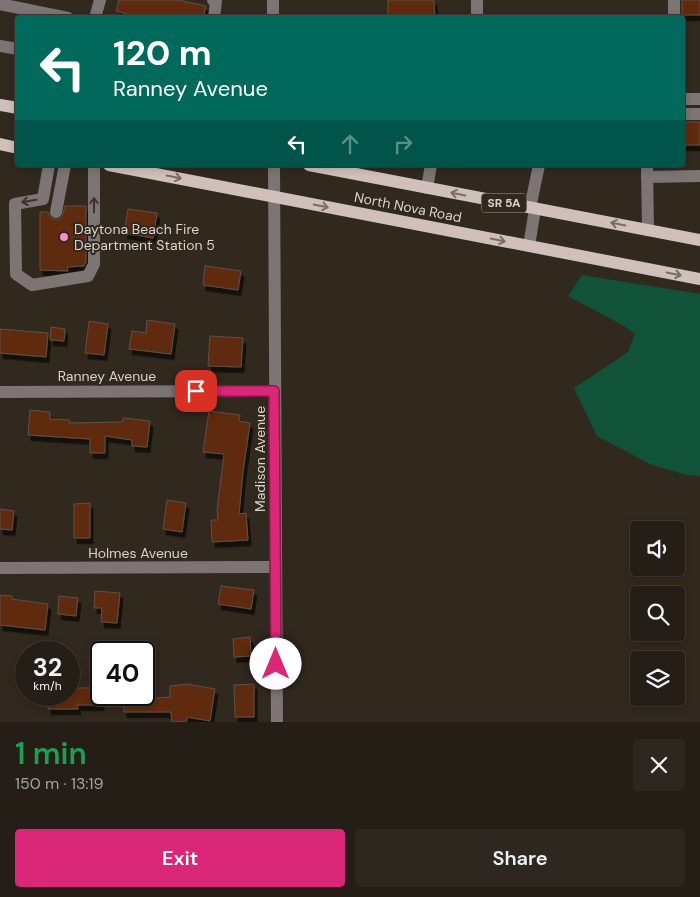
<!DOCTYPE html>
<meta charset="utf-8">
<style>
body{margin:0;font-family:"DM Sans",sans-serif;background:#2d271f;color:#f1f3f6;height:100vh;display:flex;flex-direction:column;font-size:19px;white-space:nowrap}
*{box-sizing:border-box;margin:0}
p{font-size:16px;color:#a3a2a1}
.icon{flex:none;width:28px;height:28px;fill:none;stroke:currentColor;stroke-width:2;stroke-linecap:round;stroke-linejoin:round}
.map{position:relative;height:722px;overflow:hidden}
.drawer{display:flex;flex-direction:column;background:#251e16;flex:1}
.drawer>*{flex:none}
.guide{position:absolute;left:15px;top:15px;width:670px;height:152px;border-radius:5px;box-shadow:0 2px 8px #0003,0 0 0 1px #423c35;background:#00695c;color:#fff;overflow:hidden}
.controls{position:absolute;left:630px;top:521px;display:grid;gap:10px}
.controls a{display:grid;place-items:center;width:55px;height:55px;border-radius:5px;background:#251e16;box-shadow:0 2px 8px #0003,0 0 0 1px #423c35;font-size:25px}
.speed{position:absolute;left:15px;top:641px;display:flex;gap:10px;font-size:25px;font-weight:700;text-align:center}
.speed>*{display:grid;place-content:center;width:65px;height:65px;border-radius:50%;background:#251e16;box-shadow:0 2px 8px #0003,0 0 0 1px #423c35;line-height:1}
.speed small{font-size:12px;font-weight:400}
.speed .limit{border:2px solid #111;border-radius:8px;background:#fff;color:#111}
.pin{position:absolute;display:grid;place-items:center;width:42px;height:42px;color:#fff;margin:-21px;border-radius:10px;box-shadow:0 2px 8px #0006}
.me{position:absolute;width:55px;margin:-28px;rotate:0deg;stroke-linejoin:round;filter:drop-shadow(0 0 4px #0008)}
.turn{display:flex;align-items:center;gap:18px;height:105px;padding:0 15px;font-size:22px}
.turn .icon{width:65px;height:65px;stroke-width:2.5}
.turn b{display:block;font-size:35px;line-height:42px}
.lanes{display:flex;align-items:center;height:48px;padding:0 15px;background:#0003;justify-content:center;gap:25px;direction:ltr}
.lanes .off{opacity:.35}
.round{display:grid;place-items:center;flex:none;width:52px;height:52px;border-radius:5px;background:#2d271f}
.head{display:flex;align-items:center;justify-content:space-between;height:85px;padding:0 15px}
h1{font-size:30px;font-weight:600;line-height:38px;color:#1e9e55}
.primary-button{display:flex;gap:10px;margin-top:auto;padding:10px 15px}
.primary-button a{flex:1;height:58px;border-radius:5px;background:#db2777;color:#fff;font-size:20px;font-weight:600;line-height:58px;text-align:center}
.primary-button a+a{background:#2d271f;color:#f1f3f6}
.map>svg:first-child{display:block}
</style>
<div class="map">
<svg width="700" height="722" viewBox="0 0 700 722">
<defs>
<filter id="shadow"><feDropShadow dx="3" dy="5.5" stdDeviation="0" flood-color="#0009"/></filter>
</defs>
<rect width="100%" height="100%" fill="#31281e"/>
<polygon fill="#115339" points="582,275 700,294 700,476 687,475 652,465 597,436 574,388 628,352 635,334 624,326 568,296"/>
<g fill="#5e2c0f" stroke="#5e5049" filter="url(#shadow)">
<polygon points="119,0 178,0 206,6 203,18 143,18 116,11"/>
<polygon points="388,0 434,0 435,18 388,18"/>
<rect x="682" y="0" width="18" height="15"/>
<rect x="682" y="122" width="18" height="23"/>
<polygon points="65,206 86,206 86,262 84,266 67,267 68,271 40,270 40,212 48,212 51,218 58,220 62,217"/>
<polygon points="128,209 157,213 153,238 124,233"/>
<polygon points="205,266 241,271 238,290 203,285"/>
<polygon points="147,320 175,324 171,354 129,349 132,331 146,333"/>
<polygon points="89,321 108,324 104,355 85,353"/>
<polygon points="51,327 65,329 64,341 50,340"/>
<polygon points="0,329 48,333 46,357 0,353"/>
<polygon points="210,336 243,338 241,367 208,366"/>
<polygon points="30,410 50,412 50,419 70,420 69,423 122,422 123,418 150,421 147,447 132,446 132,440 105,436 105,453 90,453 90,439 28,435"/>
<polygon points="209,411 240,415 239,421 250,423 243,472 239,514 246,513 248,540 212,542 211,520 218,520 217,510 224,454 203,452"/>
<polygon points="167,500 186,503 182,532 163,529"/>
<polygon points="90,503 90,538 74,538 74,504"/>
<polygon points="0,509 14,511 12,530 0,529"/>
<polygon points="221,586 254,590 251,609 218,604"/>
<polygon points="95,591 120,593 117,623 101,622 102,608 94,608"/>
<polygon points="0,595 12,596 12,599 48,604 45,630 0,625"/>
<polygon points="59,596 78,598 76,616 58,614"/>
<polygon points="250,637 251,656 234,657 233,639"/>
<polygon points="90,678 101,678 101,705 77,705 78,709 48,709 48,695 69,695 69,688 90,688"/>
<polygon points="187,684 215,689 210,721 187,717 187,721 172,722 171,712 124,712 124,695 143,695 143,699 170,697 170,686"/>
<polygon points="254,684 254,717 235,717 234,685"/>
</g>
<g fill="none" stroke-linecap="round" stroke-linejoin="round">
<g stroke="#7c7573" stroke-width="12">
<polyline points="213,0 216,1 214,18"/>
<polyline points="273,0 273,18"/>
<polyline points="477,0 477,18"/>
<polyline points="0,4 68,18"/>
<polyline points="95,18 100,0"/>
<polyline points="674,18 674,0"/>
<polyline points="0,46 18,49"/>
<polyline points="682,99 700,99"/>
<polyline points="682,114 700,114"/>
<polyline points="49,165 43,199 15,204 16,274 32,285 88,276 94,264 94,165"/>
<polyline points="274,165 277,722"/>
<polyline points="647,165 648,230"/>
<polyline points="647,177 700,176"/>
<polyline points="427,188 431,165"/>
<polyline points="530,208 539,165"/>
<polyline points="56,212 65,165"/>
<polyline points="529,246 535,209"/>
<polyline points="0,392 274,391"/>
<polyline points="0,568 275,567"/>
</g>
<g stroke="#d0c0bc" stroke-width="12">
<polyline points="0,105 18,108"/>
<polyline points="0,144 18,148"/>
<polyline points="109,165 700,279"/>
<polyline points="309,165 700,240"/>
</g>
</g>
<defs><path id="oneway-shaft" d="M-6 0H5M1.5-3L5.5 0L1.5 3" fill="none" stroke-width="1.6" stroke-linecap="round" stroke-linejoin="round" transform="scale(1.25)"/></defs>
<g stroke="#796c65">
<use href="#oneway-shaft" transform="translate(174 177) rotate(11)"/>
<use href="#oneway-shaft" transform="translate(458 194) rotate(-169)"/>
<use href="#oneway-shaft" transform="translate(321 206) rotate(11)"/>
<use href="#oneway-shaft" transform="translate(618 224) rotate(-169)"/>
<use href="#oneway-shaft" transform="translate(498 240) rotate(11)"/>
<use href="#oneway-shaft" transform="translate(674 274) rotate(11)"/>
</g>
<g stroke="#3c342b">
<use href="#oneway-shaft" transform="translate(29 201) rotate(171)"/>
<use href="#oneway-shaft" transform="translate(94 205) rotate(-90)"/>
</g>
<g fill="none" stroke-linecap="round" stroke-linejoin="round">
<g stroke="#8e194d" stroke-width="12">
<polyline id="route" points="196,391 274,391 276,664"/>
</g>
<use href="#route" stroke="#db2777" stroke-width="9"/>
</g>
<circle fill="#f98fc9" stroke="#31281e" stroke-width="2" cx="64" cy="237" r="5"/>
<g text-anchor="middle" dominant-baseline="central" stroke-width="4" stroke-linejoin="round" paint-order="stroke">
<rect fill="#31281e" stroke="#a7a098" stroke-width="1" x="481.5" y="193.5" width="45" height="19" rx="4"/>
<g font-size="12" font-weight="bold" fill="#d9d3cd">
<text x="504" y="203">SR 5A</text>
</g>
<g font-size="14" fill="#d9d3cd" stroke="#31281e">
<text transform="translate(408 207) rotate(11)">North Nova Road</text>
<text x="107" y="376">Ranney Avenue</text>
<text transform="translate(260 459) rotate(-90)">Madison Avenue</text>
<text x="138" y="553">Holmes Avenue</text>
</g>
<g font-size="14" fill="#d9d3cd" stroke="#31281e" text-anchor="start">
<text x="74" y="229">Daytona Beach Fire<tspan x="74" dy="16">Department Station 5</tspan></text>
</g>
</g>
</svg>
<div class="controls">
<a><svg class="icon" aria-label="sound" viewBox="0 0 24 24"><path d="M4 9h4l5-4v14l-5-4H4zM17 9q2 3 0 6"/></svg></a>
<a><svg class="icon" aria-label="search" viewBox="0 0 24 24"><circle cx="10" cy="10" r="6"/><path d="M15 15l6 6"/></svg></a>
<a><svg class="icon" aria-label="layers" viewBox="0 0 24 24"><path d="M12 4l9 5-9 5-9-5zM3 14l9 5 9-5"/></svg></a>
</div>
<div class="speed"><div>32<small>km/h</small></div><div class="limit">40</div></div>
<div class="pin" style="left:196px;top:391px;background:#d93025"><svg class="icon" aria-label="arrive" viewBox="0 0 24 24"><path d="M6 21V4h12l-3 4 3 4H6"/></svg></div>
<svg class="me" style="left:276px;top:664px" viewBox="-20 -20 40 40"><circle r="19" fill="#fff"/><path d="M0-13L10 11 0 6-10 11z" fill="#db2777"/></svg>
<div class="guide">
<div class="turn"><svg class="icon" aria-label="left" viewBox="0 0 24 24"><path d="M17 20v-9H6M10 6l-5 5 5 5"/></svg><div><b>120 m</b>Ranney Avenue</div></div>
<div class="lanes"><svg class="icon" aria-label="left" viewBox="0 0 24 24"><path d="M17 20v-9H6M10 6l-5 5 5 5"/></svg><svg class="icon off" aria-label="ahead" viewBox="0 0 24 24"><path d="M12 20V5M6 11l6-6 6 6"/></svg><svg class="icon off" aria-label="right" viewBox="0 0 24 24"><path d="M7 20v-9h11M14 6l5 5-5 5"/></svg></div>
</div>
</div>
<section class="drawer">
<div class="head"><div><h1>1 min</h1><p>150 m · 13:19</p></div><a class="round"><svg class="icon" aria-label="close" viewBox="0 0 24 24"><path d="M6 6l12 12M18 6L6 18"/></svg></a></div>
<div class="primary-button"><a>Exit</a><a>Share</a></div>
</section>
